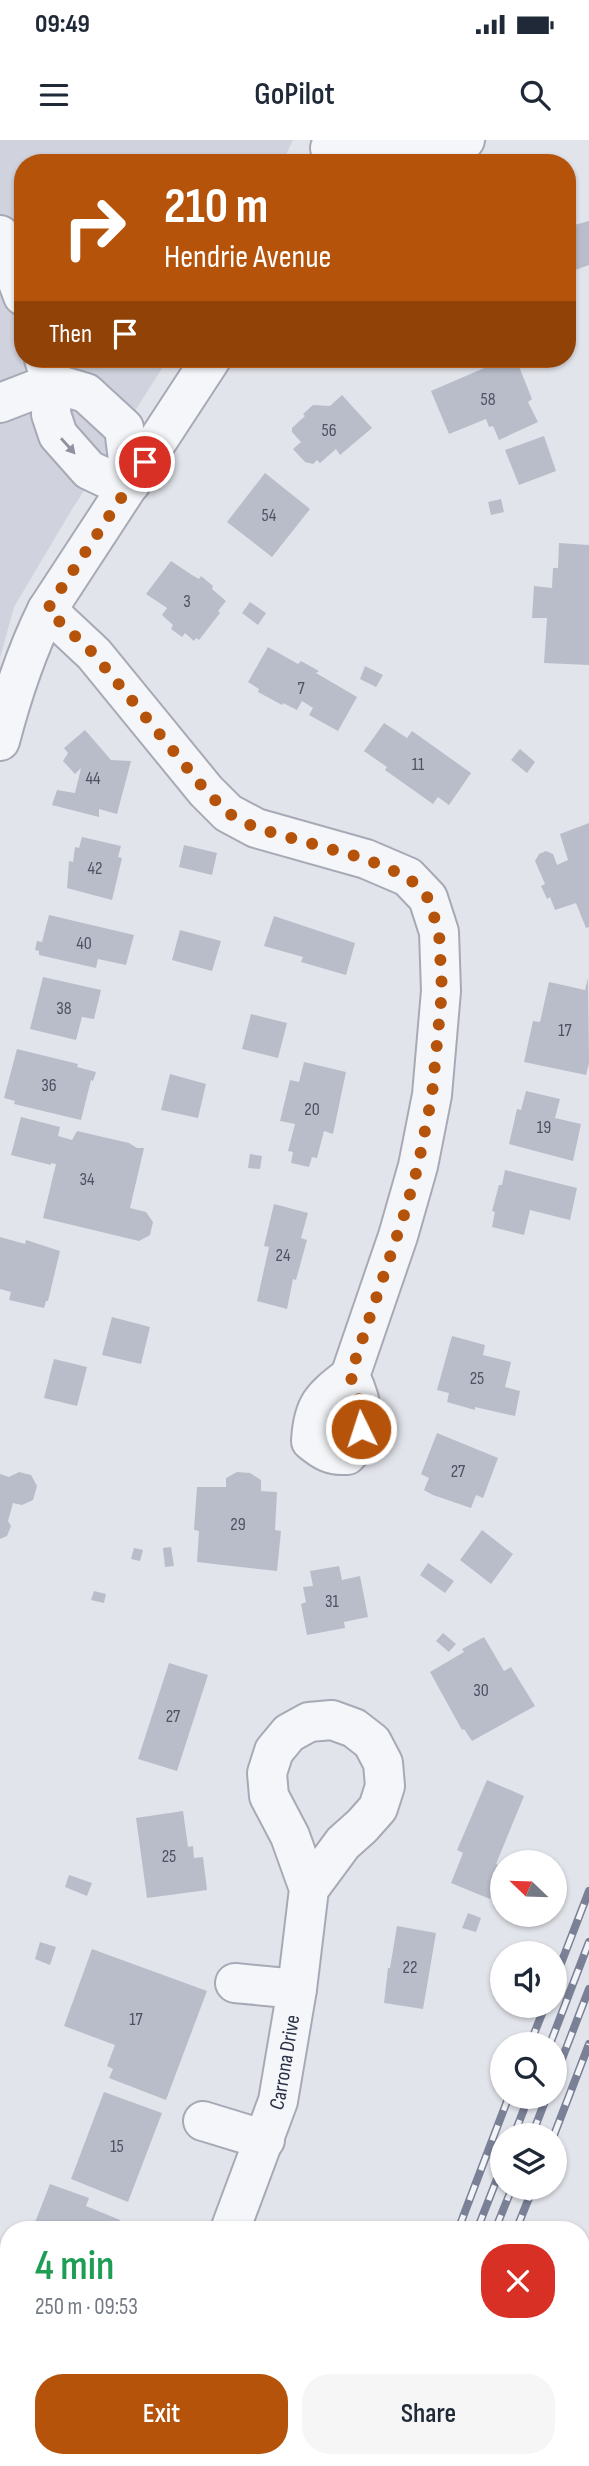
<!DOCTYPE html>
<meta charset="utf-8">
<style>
body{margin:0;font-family:"Sofia Sans Condensed",sans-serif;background:#f6f6f7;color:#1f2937;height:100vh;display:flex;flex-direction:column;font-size:26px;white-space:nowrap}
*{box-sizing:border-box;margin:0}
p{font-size:23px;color:#747a83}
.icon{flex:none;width:38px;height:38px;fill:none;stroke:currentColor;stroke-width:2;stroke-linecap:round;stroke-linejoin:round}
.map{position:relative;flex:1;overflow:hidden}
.panel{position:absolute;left:0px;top:2081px;width:590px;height:247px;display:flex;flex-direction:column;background:#fff;border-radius:28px 28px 0 0;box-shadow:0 2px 5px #0004}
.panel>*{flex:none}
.top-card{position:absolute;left:14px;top:14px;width:562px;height:214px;border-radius:28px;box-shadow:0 2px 5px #0004;background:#b45309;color:#fff;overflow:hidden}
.needle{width:46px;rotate:293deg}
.controls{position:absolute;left:490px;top:1710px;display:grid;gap:14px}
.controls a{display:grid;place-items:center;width:77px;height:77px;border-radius:50%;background:#fff;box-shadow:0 2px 5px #0004;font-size:35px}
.pin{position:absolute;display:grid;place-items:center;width:60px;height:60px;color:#fff;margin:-30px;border:4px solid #fff;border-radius:50%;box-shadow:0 2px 7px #0007}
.me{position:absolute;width:77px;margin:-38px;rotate:356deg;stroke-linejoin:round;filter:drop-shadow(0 0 5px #0008)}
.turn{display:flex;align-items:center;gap:24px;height:147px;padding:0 35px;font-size:32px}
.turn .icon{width:91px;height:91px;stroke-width:2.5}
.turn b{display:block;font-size:49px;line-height:60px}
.then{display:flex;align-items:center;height:66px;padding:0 35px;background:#0003;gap:14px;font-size:26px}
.round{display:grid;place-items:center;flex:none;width:74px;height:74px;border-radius:28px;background:#f6f6f7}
.overview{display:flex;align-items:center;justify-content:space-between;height:119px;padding:0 35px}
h1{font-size:42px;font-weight:600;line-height:52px;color:#1e9e55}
.action{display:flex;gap:14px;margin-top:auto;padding:14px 35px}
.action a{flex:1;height:80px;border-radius:28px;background:#b45309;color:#fff;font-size:28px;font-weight:600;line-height:80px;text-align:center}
.action a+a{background:#f6f6f7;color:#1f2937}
.status{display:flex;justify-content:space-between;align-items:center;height:49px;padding:0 35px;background:#fff;direction:ltr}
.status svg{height:19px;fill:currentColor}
header{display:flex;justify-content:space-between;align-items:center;height:91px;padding:0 35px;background:#fff;font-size:32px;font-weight:600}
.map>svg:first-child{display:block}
</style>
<div class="status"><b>09:49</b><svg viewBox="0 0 49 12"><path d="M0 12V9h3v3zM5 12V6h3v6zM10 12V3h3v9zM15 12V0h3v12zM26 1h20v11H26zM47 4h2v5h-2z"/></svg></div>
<header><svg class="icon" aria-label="menu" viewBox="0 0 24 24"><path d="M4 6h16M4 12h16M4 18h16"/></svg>GoPilot<svg class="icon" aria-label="search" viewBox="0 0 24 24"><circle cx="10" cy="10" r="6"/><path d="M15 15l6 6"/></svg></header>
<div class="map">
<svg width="589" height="2326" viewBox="0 0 589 2326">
<rect width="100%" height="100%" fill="#e2e4eb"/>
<polygon fill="#d0d3dd" points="0,0 293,0 282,23 23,23 23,219 168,219 71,371 14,467 0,518"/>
<g fill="#b9bdc9">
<polygon points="589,81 589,125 567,133 567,87"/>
<polygon points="505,219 516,219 532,259 528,262 538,282 499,300 493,286 489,287 486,279 449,294 431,251"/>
<polygon points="342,255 372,288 340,315 336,309 320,323 317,320 313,324 305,322 293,309 301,302 292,292 292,288 305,276 303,274 313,265 330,266"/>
<polygon points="544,296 556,331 519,345 505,310"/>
<polygon points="265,333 310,369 272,417 227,382"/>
<polygon points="501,359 504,372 491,375 488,362"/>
<polygon points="559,403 589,405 589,525 544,523 547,478 532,478 534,446 552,448 553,428 558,428"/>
<polygon points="171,421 192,435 199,439 201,436 213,446 212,449 226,461 218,471 220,473 199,500 196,498 194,501 185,493 182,497 171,489 173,485 162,475 167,468 146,454"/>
<polygon points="250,462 266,473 258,485 242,473"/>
<polygon points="268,507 298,524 301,521 319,531 316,533 357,557 338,591 309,575 313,568 302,561 297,570 283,563 282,565 258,552 259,549 248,542"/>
<polygon points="365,526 383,535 376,547 360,539"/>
<polygon points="384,583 407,598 412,591 471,633 449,665 438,657 433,664 385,630 387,627 364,611"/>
<polygon points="85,590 111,620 131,621 117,674 99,669 99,677 52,665 57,650 75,653 81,628 75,634 63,621 68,613 64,608"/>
<polygon points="520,609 535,622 527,633 511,620"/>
<polygon points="589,683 589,787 586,788 576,763 555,770 550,757 547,759 541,746 545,744 535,721 539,714 546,711 553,714 557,725 568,720 560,694"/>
<polygon points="82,697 121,706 118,717 122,718 112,760 67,748 69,721 73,722 75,707 79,708"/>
<polygon points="184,705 217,713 212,735 179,727"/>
<polygon points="49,775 134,795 126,825 98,819 96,828 39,815 39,811 35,810 37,801 42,802"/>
<polygon points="274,776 355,803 346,835 301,822 303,817 264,806"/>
<polygon points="180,790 221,801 212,831 172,820"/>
<polygon points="43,837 101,850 94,879 82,877 76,900 30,889"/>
<polygon points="588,838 589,923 586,935 524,922 533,881 540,882 549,842 585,850"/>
<polygon points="251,874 287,883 278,918 242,909"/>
<polygon points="17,909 78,924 77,927 96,932 93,941 91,940 81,980 14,964 15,961 4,958"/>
<polygon points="304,922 346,932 333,994 324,991 317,1018 312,1017 309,1027 291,1023 293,1012 288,1011 295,984 280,981 290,940 299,942"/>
<polygon points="170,934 206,944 198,978 161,970"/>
<polygon points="526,951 560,959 555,978 581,984 573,1021 509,1004 517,969 521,970"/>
<polygon points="21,977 60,987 58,996 72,1000 77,991 129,1003 137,1008 144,1008 130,1068 146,1072 153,1082 150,1095 139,1101 43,1078 56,1024 51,1023 51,1025 11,1015"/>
<polygon points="250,1014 262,1016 260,1029 248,1028"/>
<polygon points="505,1030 577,1048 570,1080 530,1070 524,1095 492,1087 495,1072 492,1071 499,1045 502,1045"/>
<polygon points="274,1064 308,1073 301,1098 307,1100 296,1140 293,1139 287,1169 257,1161 269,1107 264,1106"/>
<polygon points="0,1097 25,1104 26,1100 60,1111 48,1161 46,1161 44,1168 9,1160 11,1152 0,1149"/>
<polygon points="112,1177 150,1187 141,1224 102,1215"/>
<polygon points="452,1196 485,1205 483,1215 511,1222 505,1247 520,1251 515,1276 475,1267 475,1270 447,1262 449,1253 437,1250"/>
<polygon points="54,1219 87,1227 77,1266 44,1258"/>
<polygon points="437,1293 498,1318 483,1358 476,1355 471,1368 433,1355 424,1350 429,1338 421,1334"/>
<polygon points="19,1332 31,1335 37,1346 33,1360 22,1365 13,1363 8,1381 11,1386 7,1396 0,1399 0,1334 9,1337"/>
<polygon points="237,1332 250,1333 261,1340 261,1351 277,1352 275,1390 281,1391 277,1431 197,1422 199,1391 194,1390 197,1347 226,1347 226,1338"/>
<polygon points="482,1390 513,1414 491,1444 460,1420"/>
<polygon points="171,1407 174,1426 165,1427 163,1408"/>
<polygon points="134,1408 143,1410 140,1421 131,1419"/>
<polygon points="428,1423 454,1441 445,1453 420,1435"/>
<polygon points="339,1426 342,1440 360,1436 368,1477 344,1482 345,1488 307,1495 301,1464 306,1462 303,1447 313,1446 310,1431"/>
<polygon points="94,1451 106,1454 104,1463 91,1460"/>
<polygon points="443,1493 456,1504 449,1512 436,1501"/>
<polygon points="484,1497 504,1531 511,1527 535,1566 472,1601 464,1589 462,1590 430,1532 464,1512 462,1509"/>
<polygon points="169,1523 208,1535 177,1631 138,1619"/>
<polygon points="487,1640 524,1656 496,1724 502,1727 502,1730 490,1759 451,1743 463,1713 457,1710"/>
<polygon points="183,1671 188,1707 193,1706 194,1718 203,1717 207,1750 147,1758 136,1678"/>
<polygon points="69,1735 92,1743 87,1756 65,1747"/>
<polygon points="468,1773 481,1778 476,1792 462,1788"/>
<polygon points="397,1786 436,1793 423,1869 384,1863 388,1828 390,1828"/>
<polygon points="40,1802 56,1807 50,1825 35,1819"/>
<polygon points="92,1809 207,1851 166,1960 109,1938 113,1929 107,1926 115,1905 64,1886"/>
<polygon points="104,1952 162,1973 128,2062 71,2039"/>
<polygon points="50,2044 89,2058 86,2066 120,2080 116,2090 32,2090"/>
<polygon points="5,2178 9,2179 9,2229 0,2226 0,2191"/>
<polygon points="9,2292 9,2319 47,2319 44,2326 0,2326 0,2308"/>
</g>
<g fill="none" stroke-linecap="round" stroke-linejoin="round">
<g stroke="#a7aab6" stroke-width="42">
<g id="minor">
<polyline points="330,8 365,19 409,14 465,0"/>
<polyline points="0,95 23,156"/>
<polyline points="0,263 52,243 86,253 124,288 131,343 106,338 89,330 58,295 51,274 52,243 44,219"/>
<path d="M47,470L94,514L206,651L228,673L256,688L366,719L408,737L428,758L439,792L441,851L432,955L418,1026L398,1096L350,1236C363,1262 369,1292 347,1315C331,1316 323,1311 311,1301C313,1264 323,1257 350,1236"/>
<path d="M0,601C12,555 26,512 47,470L211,219"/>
<polyline points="235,1843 297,1849"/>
<polyline points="203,1981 265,2000"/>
<path id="s1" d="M230,2090L278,1961L297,1849L309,1749L290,1696L269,1656L267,1633L274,1611L289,1593L309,1582L332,1580L354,1588L372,1602L383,1623L385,1646L378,1668L362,1686L343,1703L309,1749"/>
<polyline points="84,2326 87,2319"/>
<polyline points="137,2326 140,2319"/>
<polyline points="583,2326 589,2310"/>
</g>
</g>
<use href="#minor" stroke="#f5f6f9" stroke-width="38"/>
<g stroke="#7a8196" stroke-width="8">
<g id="rail">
<polyline points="555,1839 589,1751"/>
<polyline points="530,1904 545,1866"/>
<polyline points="550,1904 589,1802"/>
<polyline points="555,1937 589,1849"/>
<polyline points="514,1995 529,1956"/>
<polyline points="532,1995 547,1956"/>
<polyline points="554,1995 589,1904"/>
<polyline points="458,2090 509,1956"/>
<polyline points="477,2090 502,2026"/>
<polyline points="495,2090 512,2048"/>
<polyline points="516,2090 533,2048"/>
<polyline points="365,2326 368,2319"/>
<polyline points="385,2326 388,2319"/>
<polyline points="403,2326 406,2319"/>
<polyline points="424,2326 427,2319"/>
</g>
</g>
<use href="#rail" stroke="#f2f4f8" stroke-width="5" stroke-dasharray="16" stroke-linecap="butt"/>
</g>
<defs><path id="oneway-solid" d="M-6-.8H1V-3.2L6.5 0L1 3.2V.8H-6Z" transform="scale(1.75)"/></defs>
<use fill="#8f929e" href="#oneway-solid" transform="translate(68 306) rotate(48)"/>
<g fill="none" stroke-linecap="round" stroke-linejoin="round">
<path stroke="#b45309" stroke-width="12" stroke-dasharray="0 21.6" d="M145,322L47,470L94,514L206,651L228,673L256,688L366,719L408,737L428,758L439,792L442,851L432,955L418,1026L405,1072L350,1236C359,1254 362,1269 361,1289"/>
</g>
<g text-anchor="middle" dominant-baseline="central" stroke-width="7" stroke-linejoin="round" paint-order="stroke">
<g font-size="18" fill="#4d5265">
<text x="488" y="259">58</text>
<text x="329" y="290">56</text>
<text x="269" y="375">54</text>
<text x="187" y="461">3</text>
<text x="301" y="548">7</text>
<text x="418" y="624">11</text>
<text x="93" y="638">44</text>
<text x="95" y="728">42</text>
<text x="84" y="803">40</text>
<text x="64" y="868">38</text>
<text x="565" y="890">17</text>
<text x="49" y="945">36</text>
<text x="312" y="969">20</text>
<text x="544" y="987">19</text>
<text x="87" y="1039">34</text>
<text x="283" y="1115">24</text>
<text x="477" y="1238">25</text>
<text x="458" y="1331">27</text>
<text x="238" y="1384">29</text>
<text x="332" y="1461">31</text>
<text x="481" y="1550">30</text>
<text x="173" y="1576">27</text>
<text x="169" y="1716">25</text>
<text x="410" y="1827">22</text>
<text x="136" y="1879">17</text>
<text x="117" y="2006">15</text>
</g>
<g font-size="21" fill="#292f44" stroke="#f2f4f8">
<text stroke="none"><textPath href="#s1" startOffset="177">Carrona Drive</textPath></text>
</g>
</g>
</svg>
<div class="controls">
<a><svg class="needle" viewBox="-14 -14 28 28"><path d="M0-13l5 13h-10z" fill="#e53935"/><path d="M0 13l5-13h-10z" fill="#747a83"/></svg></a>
<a><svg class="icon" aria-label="sound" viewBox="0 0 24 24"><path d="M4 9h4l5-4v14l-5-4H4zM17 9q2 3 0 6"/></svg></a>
<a><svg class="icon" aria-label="search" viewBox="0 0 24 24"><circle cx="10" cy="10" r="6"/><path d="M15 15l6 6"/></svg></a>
<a><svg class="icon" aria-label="layers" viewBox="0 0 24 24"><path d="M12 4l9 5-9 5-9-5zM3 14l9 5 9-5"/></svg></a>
</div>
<div class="pin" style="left:145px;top:322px;background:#d93025"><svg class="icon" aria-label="arrive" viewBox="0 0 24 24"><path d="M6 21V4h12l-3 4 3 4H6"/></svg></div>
<svg class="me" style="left:361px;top:1289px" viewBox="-20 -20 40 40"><circle r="17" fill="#b45309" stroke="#fff" stroke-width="3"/><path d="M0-11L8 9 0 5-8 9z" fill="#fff"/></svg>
<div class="top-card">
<div class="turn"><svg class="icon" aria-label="right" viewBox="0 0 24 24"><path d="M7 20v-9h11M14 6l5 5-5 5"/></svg><div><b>210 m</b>Hendrie Avenue</div></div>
<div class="then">Then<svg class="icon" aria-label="arrive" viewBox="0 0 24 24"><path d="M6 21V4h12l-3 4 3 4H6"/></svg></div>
</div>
<section class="panel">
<div class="overview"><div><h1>4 min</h1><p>250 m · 09:53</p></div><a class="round" style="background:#d93025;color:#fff"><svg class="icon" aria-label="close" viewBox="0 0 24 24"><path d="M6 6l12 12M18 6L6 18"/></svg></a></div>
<div class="action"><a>Exit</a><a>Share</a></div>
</section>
</div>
